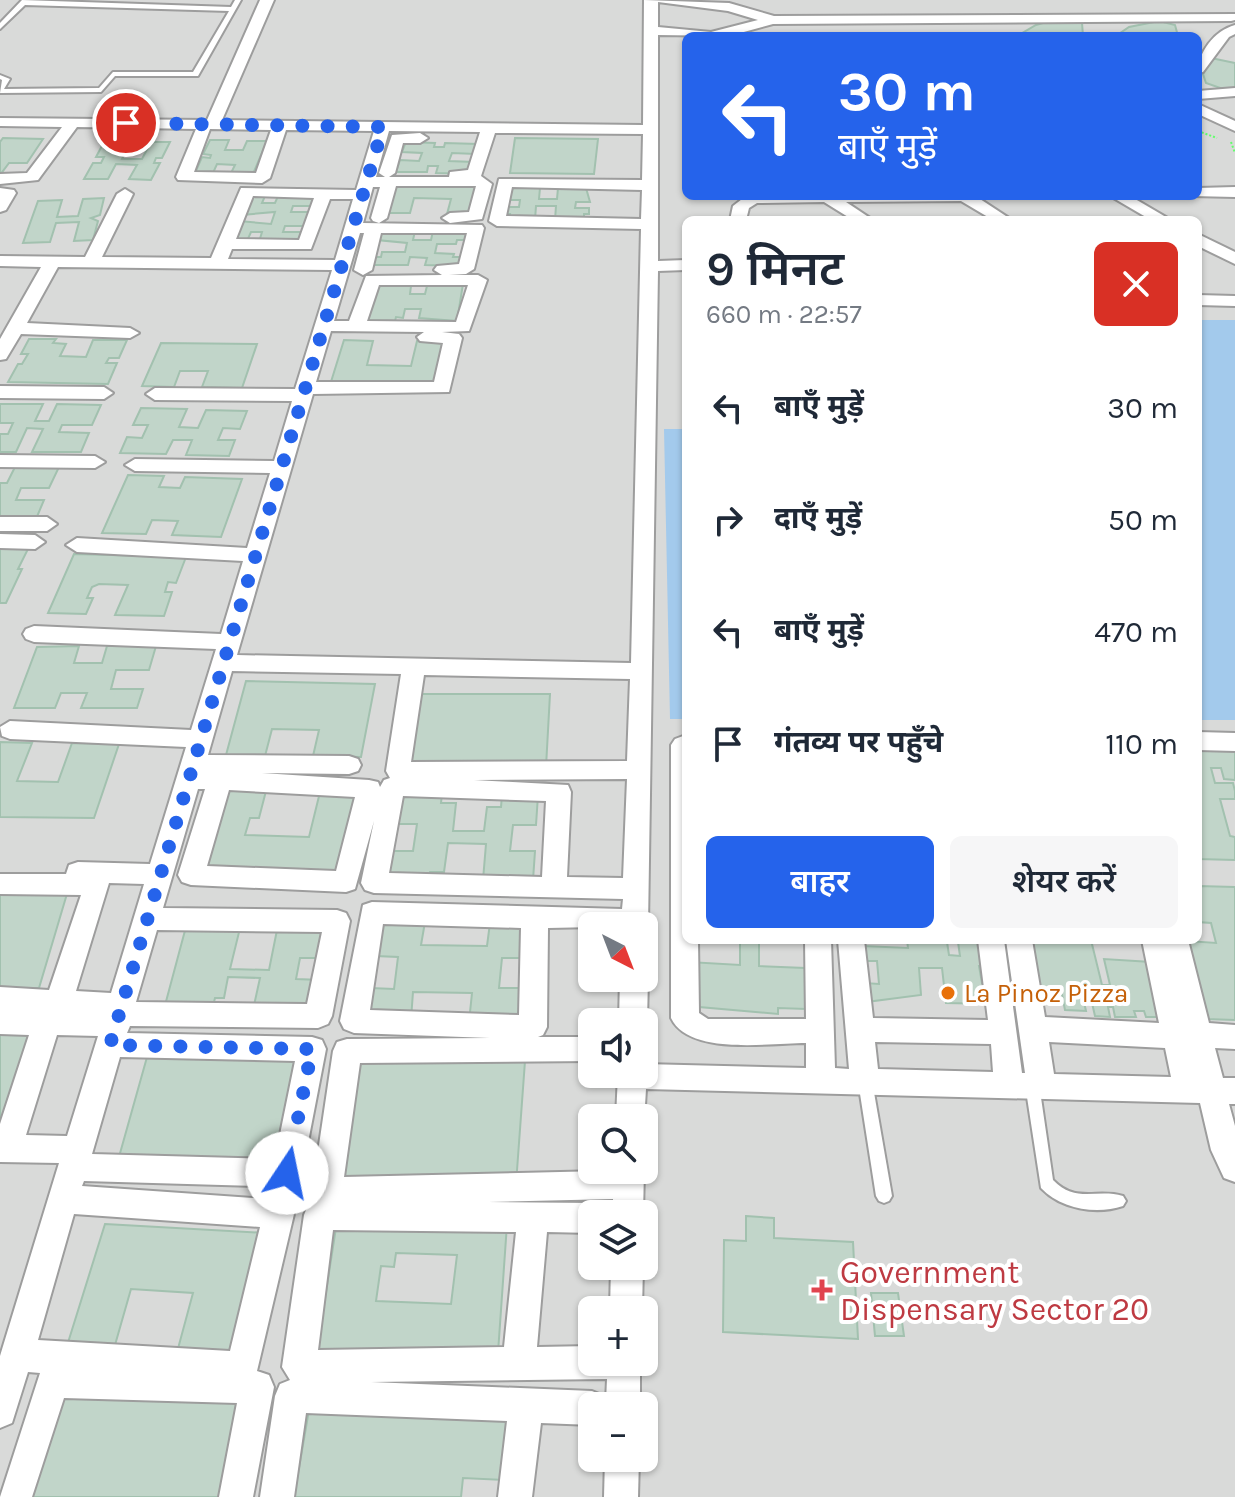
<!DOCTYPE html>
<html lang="hi">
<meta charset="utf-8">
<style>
body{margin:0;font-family:Karla,"Noto Sans Devanagari",sans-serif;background:#f6f6f7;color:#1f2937;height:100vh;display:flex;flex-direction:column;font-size:30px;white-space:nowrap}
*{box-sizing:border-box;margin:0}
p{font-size:26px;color:#747a83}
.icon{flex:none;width:44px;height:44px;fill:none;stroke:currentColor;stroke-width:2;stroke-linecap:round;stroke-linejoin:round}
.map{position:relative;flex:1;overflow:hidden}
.panel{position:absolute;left:682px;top:216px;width:520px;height:728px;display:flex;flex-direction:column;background:#fff;border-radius:12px;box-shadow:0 2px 6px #0004}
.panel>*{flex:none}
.top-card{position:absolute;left:682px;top:32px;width:520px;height:168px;border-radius:12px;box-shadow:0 2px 6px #0004;background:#2563eb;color:#fff;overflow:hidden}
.needle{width:52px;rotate:138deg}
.buttons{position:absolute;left:578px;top:912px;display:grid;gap:16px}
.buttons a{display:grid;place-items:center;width:80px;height:80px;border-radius:12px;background:#fff;box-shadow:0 2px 6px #0004;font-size:40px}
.pin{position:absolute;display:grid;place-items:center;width:68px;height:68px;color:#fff;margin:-34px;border:4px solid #fff;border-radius:50%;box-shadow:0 2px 8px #0007}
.me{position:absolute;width:88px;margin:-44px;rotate:11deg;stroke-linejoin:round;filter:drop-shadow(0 0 6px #0008)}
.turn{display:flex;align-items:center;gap:28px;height:168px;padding:0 24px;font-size:36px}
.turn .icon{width:104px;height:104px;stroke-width:2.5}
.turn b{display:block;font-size:56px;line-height:68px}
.round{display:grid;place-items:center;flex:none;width:84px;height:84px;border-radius:12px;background:#f6f6f7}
.head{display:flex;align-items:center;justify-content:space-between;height:136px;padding:0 24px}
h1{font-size:48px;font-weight:600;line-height:60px}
.button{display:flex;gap:16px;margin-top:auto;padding:16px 24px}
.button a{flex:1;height:92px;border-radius:12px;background:#2563eb;color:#fff;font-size:32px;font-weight:600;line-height:92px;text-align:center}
.button a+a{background:#f6f6f7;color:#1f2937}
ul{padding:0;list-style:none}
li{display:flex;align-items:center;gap:24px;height:112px;padding:0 24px}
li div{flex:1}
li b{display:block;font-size:30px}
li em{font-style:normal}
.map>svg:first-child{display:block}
</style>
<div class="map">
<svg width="1235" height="1497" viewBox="0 0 1235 1497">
<rect width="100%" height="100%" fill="#e1eee9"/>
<path fill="#d9dad9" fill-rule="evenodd" d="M0,0H1235V1497H0ZM686,36H1198V196H686ZM686,220H1198V940H686ZM592,926H644V978H592ZM592,1022H644V1074H592ZM592,1118H644V1170H592ZM592,1214H644V1266H592ZM592,1310H644V1362H592ZM592,1406H644V1458H592Z"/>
<g fill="#a3caec">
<rect x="1198" y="320" width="37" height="400"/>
<polygon points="664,429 686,429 686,719 670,719"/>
</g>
<g fill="#c1d5c9" stroke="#a2c1af" stroke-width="2" fill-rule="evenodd">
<polygon points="1075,20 1082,23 1083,36 1019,35 1036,25 1050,21"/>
<polygon points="1159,21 1175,25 1178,36 1116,36 1129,27"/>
<polygon points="1211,58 1235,63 1235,88 1223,89 1206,83 1203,74"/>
<polygon points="3,138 43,139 27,163 9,163 0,175 0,142"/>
<polygon points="515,138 598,139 594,174 510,173"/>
<polygon points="210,140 229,140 225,150 243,150 247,141 267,141 253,174 231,173 235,165 217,164 213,173 195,173 202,157 210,158 211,155 203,154"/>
<polygon points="104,142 131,142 122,159 142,159 151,142 170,142 162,158 156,158 154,163 160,163 151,180 129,179 137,165 116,164 108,179 84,179 93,163 101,163 104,157 96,157"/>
<polygon points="406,142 435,143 434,147 444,147 445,143 478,144 476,154 452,153 449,161 474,162 471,174 436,173 438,166 428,166 427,172 396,172 400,160 419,161 422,153 402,152"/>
<polygon points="393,183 477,185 470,214 447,214 451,199 414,198 410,213 384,213"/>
<polygon points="513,188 540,188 539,199 557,199 558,188 586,188 590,202 576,202 575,208 589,208 589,214 584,214 584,220 555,220 556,206 536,206 535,220 509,220 510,214 504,214 505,207 519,207 520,200 506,200"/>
<polygon points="249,196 265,196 262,203 275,203 278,196 317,197 313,206 293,206 291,212 311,212 307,226 285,226 283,232 305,232 301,242 259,242 262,232 251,232 247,241 231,241 239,221 271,224 275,212 241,215"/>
<polygon points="104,198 100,215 91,218 98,221 93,240 74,241 79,222 56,223 50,242 23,243 38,201 62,200 57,217 78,216 83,199"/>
<polygon points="379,231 415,231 413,240 431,240 433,231 468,231 466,240 457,240 456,244 437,244 435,253 454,254 453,257 463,257 462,266 425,265 427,258 410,257 408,265 370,265 372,257 381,257 382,252 405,252 407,243 377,240"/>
<polygon points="375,283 404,283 411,286 410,294 425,294 427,286 463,284 457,321 419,318 421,309 405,309 403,318 396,317 395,321 365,320"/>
<polygon points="29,339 56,339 53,343 66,344 60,356 86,357 93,340 127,340 119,358 109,358 106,363 117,363 108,384 8,382 18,364 22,364 28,354 21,354"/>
<polygon points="344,340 373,341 367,365 411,366 417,341 444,342 435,387 330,385"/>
<polygon points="161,343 257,344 242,388 202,387 208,371 180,371 174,387 142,386"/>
<polygon points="0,404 43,404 35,421 49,421 57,404 101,405 92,425 62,425 59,432 89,433 81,452 32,452 43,429 27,428 16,452 0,452 0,434 8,434 13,423 0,423"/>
<polygon points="141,408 187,409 179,427 198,428 206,410 247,411 240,429 223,428 218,440 235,440 229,456 186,455 192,440 173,440 166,454 120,453 127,437 142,438 148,425 133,425"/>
<polygon points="15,467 59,467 49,488 21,488 16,500 44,500 36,519 0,519 0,483 7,483"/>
<polygon points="128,475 164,476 159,487 180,488 185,477 242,479 221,537 172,535 178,521 152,520 146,534 102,533"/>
<polygon points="0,548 28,549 18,569 22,569 6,603 0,603"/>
<polygon points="74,554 186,557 176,583 168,582 165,592 172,592 164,616 115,615 128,585 99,584 92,587 87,598 93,598 86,614 48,613"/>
<polygon points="79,646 74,663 102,663 107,646 156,646 149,670 116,670 111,689 143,689 137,708 81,708 87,693 61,693 55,708 14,708 37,647"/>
<polygon points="246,681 375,684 361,757 313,756 319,730 272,729 265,756 226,755"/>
<polygon points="420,694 550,694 546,767 410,767"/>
<polygon points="0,742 32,743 17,781 58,782 72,743 119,744 94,818 0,817"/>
<polygon points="1198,747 1235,748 1235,780 1224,779 1221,768 1211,768 1215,783 1233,783 1235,791 1235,799 1220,799 1230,836 1235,837 1235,860 1198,859"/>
<polygon points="221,789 266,791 259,818 250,818 245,835 309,837 320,792 361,794 343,876 197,872"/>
<polygon points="401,794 442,794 441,803 456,803 453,831 484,831 487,807 501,807 502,795 538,795 536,825 513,825 510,851 535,851 533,880 483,880 486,844 448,843 444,872 430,872 429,878 388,877 392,851 413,851 417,824 396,824"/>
<polygon points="1198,886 1235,887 1235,1020 1206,1019 1188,941 1216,943 1211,923 1198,922"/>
<polygon points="69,887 39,988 0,988 0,888"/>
<polygon points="381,922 425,922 421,945 487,946 490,923 529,923 527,958 502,958 499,988 525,988 522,1022 469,1022 472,993 413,992 411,1019 367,1019 371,988 394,989 398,957 376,956"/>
<polygon points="187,923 241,924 230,969 269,970 278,925 331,926 325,958 300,958 296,979 321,980 314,1011 253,1010 260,978 228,977 224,998 215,998 212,1010 164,1009"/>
<polygon points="729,940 803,940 803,943 759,941 759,966 805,968 806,1009 778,1008 778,1014 688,1006 689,962 740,965 740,940"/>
<polygon points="907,940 947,942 949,955 960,956 958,942 984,943 987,966 979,966 982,983 990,983 993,1004 946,1003 942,968 919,968 921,995 866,1002 865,983 879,984 877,961 864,961 863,946 908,948"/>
<polygon points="1030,940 1091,940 1102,985 1110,985 1104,959 1151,962 1166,1017 1146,1017 1144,1011 1134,1011 1136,1017 1115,1017 1113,1007 1108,1007 1110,1017 1095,1016 1092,1003 1084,1002 1086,1011 1065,1010 1062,995 1057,995 1058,1001 1041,1001"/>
<polygon points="0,1031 34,1031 0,1132"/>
<polygon points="149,1050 305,1054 282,1169 117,1164"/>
<polygon points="361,1057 525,1061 516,1184 341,1180"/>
<polygon points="746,1216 774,1218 774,1238 853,1242 858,1339 723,1332 724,1240 746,1241"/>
<path d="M337,1221L507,1224L498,1353L317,1350ZM396,1253L457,1255L451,1304L376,1301L381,1266L394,1267Z"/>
<polygon points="105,1224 267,1233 237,1359 176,1356 193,1293 131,1289 113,1352 66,1349"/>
<polygon points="871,1293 898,1293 904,1336 875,1336"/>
<polygon points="60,1388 248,1393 228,1497 30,1497"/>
<polygon points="310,1404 510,1409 504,1480 463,1478 461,1497 294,1497"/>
</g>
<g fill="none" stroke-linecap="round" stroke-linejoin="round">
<g stroke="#9d9d9d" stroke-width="4">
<g id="service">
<polygon points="22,0 231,7 235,0 241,0 198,76 115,76 101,92 0,93 2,80 0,79 0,75 10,79 4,89 99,88 113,72 193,72 229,11 25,5 0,29 0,23"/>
<polygon points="865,1075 870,1077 872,1081 892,1196 889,1201 884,1203 879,1201 876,1196 858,1081 860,1077"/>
<path d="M1032,1078L1037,1079L1039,1084L1053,1180C1076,1204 1097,1188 1123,1196L1126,1201L1123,1206C1096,1215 1061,1209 1041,1188L1025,1084L1027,1079Z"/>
</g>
</g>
<g stroke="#9d9d9d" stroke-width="4">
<g id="minor">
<path d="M260,0H274L222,120L643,125L644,0L729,3L774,16L1235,14V20L1231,21L773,24L729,36L658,35V261L686,260V270L658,271L648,926L644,934V926L548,928L547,1027L543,1035L538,1037H592V1061L360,1063L344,1177L644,1170L643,1214H613V1199L488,1202L592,1203L603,1208L606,1214H592V1233L547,1232L537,1347L592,1346V1362H640V1406H592V1425L541,1423L532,1497H498L507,1421L306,1413L294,1497H260L275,1396L280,1384L290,1380L282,1367L304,1215L308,1205L316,1202L312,1192L333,1051L337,1042L347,1039L490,1038L354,1033L344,1029L340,1021L363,905L372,902L622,909L623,899L374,893L365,890L361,883L374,821L355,889L346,892L191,885L182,882L178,875L205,789H198L163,908L337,910L346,913L350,921L332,1016L328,1024L318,1028L130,1026L127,1033L312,1037L322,1040L326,1049L302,1173L298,1183L287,1187L84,1181L82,1186L279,1200L290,1204L294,1214L257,1371L269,1375L274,1387L253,1497H219L237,1403L64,1398L32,1497H0L40,1373L28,1372L12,1423L0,1428V1356L59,1163L0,1162V1124L29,1035L0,1034V987L49,990L81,895L0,894V874H66L69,865L78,862L150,864L186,747L10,739L2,736L0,727L10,721L191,730L216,649L34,642L26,639L23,634L26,629L34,626L221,634L243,561L77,552L66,545L77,538L247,548L270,473L135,471L125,465L135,459L274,461L292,401L155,400L146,394L155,388L295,389L332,270L58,267L27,323L130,328L139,333L130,338L21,334L6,359L0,360V339L41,267L0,266V256L85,257L117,194L125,189L133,194L102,257L211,258L241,188L356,190L374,131L286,130L270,178L262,183L178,180L176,177L196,129L77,127L38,180L0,184V174L27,173L62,127L0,126V118L207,120ZM658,2L728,11L758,20L711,32L658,27ZM210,129L271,130L256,173L194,172ZM389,131L480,132L468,170L450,172L449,177H389L395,173L403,143H420L428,138L420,133L392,135L379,173L385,177H376ZM495,133L643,134L642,180L499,179L489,221L497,226L641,229L631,663L237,655L313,394L449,392L462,338L459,334L442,332L469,331L487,280L478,275H449L466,274L474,269L484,228L482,225L363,223L373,187H380L371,218L373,221L379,223L387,218L396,186H476L469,212L450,213L442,218L450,223L482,219L492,184L481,176ZM512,187L642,190L641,219L506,216ZM253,196L314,198L299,240L236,239ZM330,199H353L335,260L228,259L232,249H311ZM360,233H364L354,270L363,275L372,270L381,233H467L459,264L437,266L434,270L442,275L366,276L349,321H334ZM379,285H468L456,322L367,321ZM331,331L424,332L417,337L420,341L443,343L434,382H316ZM232,671L401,674L386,771L390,778L384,780L380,787L378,782L369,780L262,773L349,774L358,771L361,765L358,759L349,756L208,755ZM424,675L630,679L627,761L411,762ZM627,779L623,878L567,877L571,792L568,785L474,780ZM229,790L355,797L336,871L207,866ZM403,796L546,801L542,877L389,873ZM109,883L144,884L111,993L76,991ZM383,924L521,928L519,1015L370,1010ZM157,930L322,932L307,1004L136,1002ZM57,1035L98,1036L67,1136L26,1135ZM120,1057L295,1061L275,1159L92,1154ZM74,1214L260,1227L230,1351L38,1340ZM333,1230L516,1232L504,1347L318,1350ZM607,1379L606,1402L604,1396L592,1391L371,1382Z"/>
<path d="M1235,25V34L1229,37L1203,72L1198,73C1198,52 1214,31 1235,25Z"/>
<polygon points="1235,88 1235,96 1198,99 1198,91"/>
<polygon points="1198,104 1235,121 1235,131 1198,114"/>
<polygon points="1235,187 1235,197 1192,196 1198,196 1198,188"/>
<polygon points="0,188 14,190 16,193 6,210 0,212"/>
<polygon points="746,196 982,196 980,199 1012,220 993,220 961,201 846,202 873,220 853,220 824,202 757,203 749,208 746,220 730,220 733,206"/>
<polygon points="1110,196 1130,196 1171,220 1151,220"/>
<polygon points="1198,234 1235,252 1235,264 1198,246"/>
<polygon points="1198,295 1235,296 1235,306 1198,305"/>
<polygon points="0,386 104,387 113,393 104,399 0,398"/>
<polygon points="0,455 95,456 105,462 95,468 0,467"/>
<polygon points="0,517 47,517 57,524 47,531 0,531"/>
<polygon points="0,534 35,535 45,542 35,549 0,548"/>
<polygon points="1198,732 1235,733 1235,751 1198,750"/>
<path d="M683,736L686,737V940H698L699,1013L708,1019H806L805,940H831L835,1068L849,1069L838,940H864L873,1018L988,1020L978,940H1004L1022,1073H1025L1006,940H1032L1045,1017L1159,1023L1142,940H1188L1209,1023L1235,1025V1049L1215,1048L1223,1078H1235V1104H1229L1235,1126V1182L1224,1178L1211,1150L1200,1103L646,1089L644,1122V1118H616L618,1074H644V1064L806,1068V1043C770,1043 689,1056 671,1018V745L675,739ZM875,1042L991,1044L993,1072L878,1069ZM1049,1042L1165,1048L1171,1077L1054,1074Z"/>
<polygon points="644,971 648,978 647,1022 644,1028 644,1022 619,1022 620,978 644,978"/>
<polygon points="611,1266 643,1266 642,1310 610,1310"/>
<polygon points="605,1458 639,1458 638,1497 604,1497"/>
</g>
</g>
<g stroke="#61ff6b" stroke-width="2" stroke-dasharray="2 2" stroke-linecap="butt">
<polyline points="1198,131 1217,138"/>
<polyline points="1231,142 1235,153"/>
</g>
<use href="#service" fill="#fff" fill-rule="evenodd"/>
<use href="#minor" fill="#fff" fill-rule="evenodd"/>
</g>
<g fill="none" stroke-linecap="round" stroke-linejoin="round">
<polyline stroke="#2563eb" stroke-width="14" stroke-dasharray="0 25.2" points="126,123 383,127 110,1045 312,1049 287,1173"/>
</g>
<circle fill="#e8710a" stroke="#fff" stroke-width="3" cx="948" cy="993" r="8"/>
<path fill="#e0444e" stroke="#fff" stroke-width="3" d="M818 1278h8v8h8v8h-8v8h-8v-8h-8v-8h8z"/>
<g text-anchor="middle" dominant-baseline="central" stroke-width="8" stroke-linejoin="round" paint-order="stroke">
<g font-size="26" fill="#c56008" stroke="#fff" text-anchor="start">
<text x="964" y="993">La Pinoz Pizza</text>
</g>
<g font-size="32" fill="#be3a42" stroke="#fff" text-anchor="start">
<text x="840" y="1272">Government<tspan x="840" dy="37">Dispensary Sector 20</tspan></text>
</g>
</g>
</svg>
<div class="buttons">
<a><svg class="needle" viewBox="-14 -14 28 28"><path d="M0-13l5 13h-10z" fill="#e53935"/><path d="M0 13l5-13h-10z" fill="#747a83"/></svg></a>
<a><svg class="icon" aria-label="sound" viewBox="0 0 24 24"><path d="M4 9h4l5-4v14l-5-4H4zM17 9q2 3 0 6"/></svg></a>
<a><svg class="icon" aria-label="search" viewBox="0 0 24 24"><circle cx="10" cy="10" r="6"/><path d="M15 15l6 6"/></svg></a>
<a><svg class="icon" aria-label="layers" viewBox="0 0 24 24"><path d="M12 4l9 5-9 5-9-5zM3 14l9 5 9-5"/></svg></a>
<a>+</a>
<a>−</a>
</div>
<div class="pin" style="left:126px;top:123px;background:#d93025"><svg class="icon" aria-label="arrive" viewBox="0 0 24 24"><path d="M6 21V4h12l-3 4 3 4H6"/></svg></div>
<svg class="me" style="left:287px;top:1173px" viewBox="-20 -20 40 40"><circle r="19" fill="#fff"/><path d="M0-13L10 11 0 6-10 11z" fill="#2563eb"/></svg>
<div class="top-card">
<div class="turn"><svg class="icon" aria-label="left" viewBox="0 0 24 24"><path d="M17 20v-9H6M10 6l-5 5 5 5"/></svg><div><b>30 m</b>बाएँ मुड़ें</div></div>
</div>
<section class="panel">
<div class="head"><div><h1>9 मिनट</h1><p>660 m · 22:57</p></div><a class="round" style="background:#d93025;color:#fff"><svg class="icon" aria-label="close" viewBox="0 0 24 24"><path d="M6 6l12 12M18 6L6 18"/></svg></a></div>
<ul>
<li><svg class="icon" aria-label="left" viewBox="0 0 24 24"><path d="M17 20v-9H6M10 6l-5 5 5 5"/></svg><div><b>बाएँ मुड़ें</b></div><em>30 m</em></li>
<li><svg class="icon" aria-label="right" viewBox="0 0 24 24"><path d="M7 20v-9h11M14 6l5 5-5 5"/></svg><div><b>दाएँ मुड़ें</b></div><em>50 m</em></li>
<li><svg class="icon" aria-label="left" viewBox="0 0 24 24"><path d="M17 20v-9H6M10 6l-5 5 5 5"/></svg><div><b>बाएँ मुड़ें</b></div><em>470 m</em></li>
<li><svg class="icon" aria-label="arrive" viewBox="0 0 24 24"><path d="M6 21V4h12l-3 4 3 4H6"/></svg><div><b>गंतव्य पर पहुँचे</b></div><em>110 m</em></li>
</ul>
<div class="button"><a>बाहर</a><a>शेयर करें</a></div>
</section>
</div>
